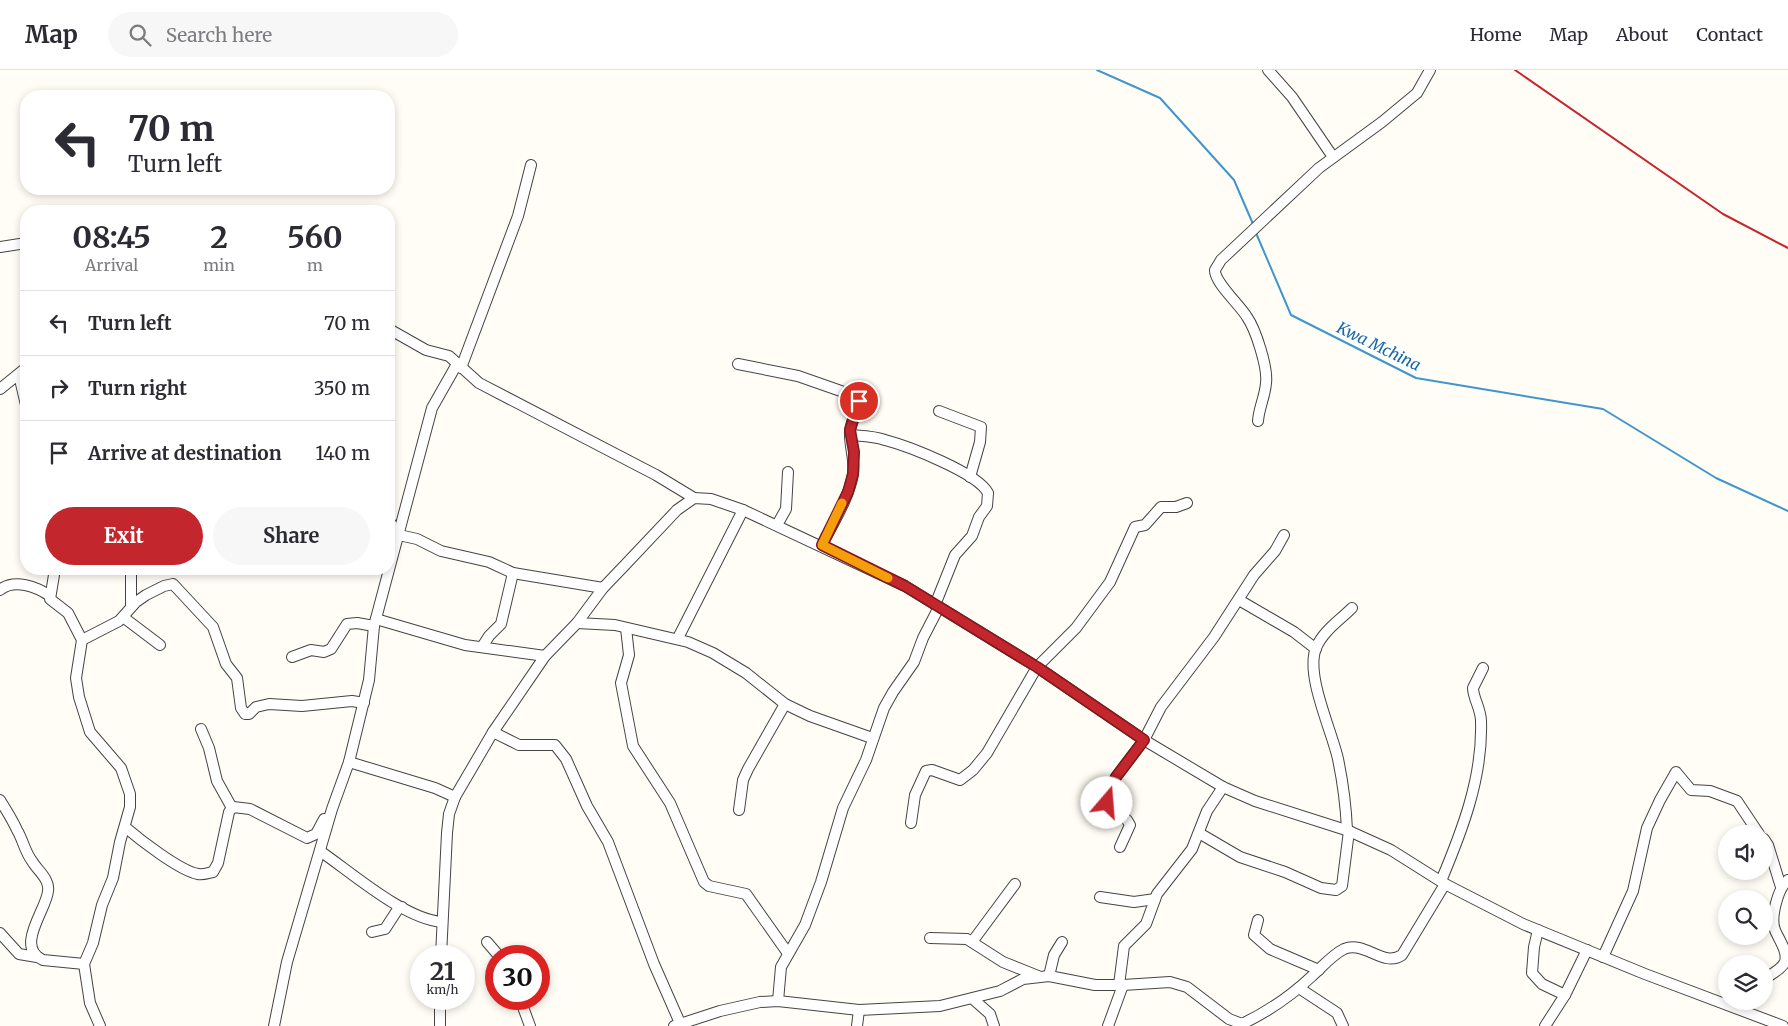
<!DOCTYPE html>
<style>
body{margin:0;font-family:Merriweather,serif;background:#f7f7f7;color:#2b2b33;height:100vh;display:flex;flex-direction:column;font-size:19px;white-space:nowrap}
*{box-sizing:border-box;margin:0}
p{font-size:16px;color:#7c7c81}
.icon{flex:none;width:28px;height:28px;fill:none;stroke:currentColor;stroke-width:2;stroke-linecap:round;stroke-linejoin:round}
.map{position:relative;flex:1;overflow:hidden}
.side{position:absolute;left:20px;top:135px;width:375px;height:370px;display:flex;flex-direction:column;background:#fff;border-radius:20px;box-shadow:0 2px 8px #0003}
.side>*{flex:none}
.guide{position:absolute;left:20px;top:20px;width:375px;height:105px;border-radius:20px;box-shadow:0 2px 8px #0003;background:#fff;color:#2b2b33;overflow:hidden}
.controls{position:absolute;left:1718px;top:755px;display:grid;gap:10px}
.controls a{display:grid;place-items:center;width:55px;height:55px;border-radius:50%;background:#fff;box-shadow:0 2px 8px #0003;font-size:25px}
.speed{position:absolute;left:410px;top:875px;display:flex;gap:10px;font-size:25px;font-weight:700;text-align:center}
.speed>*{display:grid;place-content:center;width:65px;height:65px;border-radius:50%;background:#fff;box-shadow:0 2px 8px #0003;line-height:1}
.speed small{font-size:12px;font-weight:400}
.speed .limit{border:8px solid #d22;background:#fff;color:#111}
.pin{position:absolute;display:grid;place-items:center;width:42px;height:42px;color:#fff;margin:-21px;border:2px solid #fff;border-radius:50%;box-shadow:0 1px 5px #0007}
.me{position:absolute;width:55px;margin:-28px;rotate:18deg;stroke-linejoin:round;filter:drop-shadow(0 0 4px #0008)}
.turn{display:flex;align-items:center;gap:18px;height:105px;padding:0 25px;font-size:22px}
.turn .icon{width:65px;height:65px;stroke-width:2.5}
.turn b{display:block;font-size:35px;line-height:42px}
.eta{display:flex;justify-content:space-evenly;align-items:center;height:85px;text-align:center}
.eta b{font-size:30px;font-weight:700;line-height:35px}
.action{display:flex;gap:10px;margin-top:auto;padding:10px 25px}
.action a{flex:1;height:58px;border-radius:30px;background:#c4262e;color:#fff;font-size:20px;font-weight:700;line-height:58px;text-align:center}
.action a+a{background:#f7f7f7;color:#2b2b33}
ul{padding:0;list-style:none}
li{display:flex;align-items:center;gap:15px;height:65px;padding:0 25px;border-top:1px solid #e1e1e2}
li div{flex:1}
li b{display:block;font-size:19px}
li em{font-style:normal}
header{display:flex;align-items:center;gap:30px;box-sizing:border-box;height:70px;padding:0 25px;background:#fff;border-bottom:1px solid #e1e1e2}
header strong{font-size:24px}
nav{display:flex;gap:28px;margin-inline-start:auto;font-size:18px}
.search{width:350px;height:45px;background:#f7f7f7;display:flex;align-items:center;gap:12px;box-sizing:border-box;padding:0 18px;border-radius:28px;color:#7c7c81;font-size:19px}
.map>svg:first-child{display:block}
</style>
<header>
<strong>Map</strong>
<div class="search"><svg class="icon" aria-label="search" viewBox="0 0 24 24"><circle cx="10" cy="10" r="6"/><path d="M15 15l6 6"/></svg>Search here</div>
<nav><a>Home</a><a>Map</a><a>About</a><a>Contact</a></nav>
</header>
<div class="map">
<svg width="1788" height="956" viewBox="0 0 1788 956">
<rect width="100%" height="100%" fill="#fffdf5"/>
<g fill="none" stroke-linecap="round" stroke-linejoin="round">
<g stroke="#3f96cf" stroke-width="2">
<polyline points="1097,0 1160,28 1234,110 1253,154"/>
<polyline points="1256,163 1291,245 1416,308 1603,339 1716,408 1788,441"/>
</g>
<g stroke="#444" stroke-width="12">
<g id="minor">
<polyline points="1268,0 1292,27 1333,87"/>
<polyline points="0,177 26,173"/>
<polyline points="389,259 426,280 449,286 479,313 656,405 694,428"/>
<path d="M738,294L798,306L858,327C860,339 851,349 850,361C849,375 855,388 853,404C849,428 833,453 822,475"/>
<polyline points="461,298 518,146 531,95"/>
<polyline points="19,305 26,335"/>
<polyline points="0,319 26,298"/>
<polyline points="939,341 981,357 980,372 970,407"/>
<path d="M1258,351C1259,337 1265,327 1266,313C1268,298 1256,260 1247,247C1240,235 1214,212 1215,200L1221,190L1319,98L1382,52L1417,23L1430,0"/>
<path d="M850,365C862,366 874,366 885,370C908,376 978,403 988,423L987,436L979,447L972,466L955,485L935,535"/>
<polyline points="389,451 399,465 417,469 441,481 489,492 513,503 603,518"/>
<polyline points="777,455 786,439 788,402"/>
<polyline points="55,499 50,529 68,543 82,570 76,608 79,627 90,662 121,698 130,724 130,737 120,772 113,808 102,835 93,873 84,894 90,933 100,956"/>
<polyline points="131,500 131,537"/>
<path d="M0,520C14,508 37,517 50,526"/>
<polyline points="1239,530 1294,562 1316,579"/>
<polyline points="123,547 160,575"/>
<polyline points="376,549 465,575 545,586"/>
<polyline points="577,553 615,555 688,572 713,583 746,603 785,634 810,646 872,668"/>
<polyline points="626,558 629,585 621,613 633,676 670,733 704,812 709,816 746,824 787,882"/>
<polyline points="678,568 743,440"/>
<polyline points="82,570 119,551 136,532 146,525 164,516 173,514 213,557 226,594 237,608 241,638 245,644 249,644 256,637 269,634 302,636 352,631 364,633"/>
<polyline points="482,577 489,566 501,554 513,503"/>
<polyline points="292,587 311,580 324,582 331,579 347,554 357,553 374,556"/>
<polyline points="201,659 209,678 217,711 232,738"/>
<polyline points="493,662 519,675 555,675 566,689 587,736 608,772 654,894 680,953"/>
<polyline points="349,692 435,718 455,727"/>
<path d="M0,730C6,740 12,749 17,760C23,770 25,782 32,791C37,800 50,809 48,821C47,839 14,877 43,890L84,894"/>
<polyline points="739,740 743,710 748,699 785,634"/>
<polyline points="911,753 915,725 926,701 932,700 960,710 973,700 987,683 1037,597 1076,558 1110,512 1135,457 1145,455 1161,437 1176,437 1187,433"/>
<path d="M125,757C139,769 180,801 198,804C203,805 208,803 213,802L218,793L229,742L233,737L250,739L307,768L316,764L324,749"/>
<path d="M1347,760C1346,736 1343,713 1338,689C1332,661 1305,605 1316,578C1323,561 1340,550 1352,538"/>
<polyline points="1199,763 1240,787 1285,802 1321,818 1336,820 1342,816 1349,761"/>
<polyline points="1764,769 1768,775 1781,817"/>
<polyline points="1120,777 1130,755 1127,750 1107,733 1116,707 1144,670 1161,637 1214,567 1254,505 1275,481 1284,465"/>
<path d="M320,781C352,803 404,849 442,852"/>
<path d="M1441,811C1462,761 1483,707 1481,651C1481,639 1473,628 1473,618L1483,598"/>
<polyline points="1100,827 1134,832 1155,829"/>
<polyline points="1258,850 1254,865 1270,879 1319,900"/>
<polyline points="1538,860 1534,877 1532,903 1542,914 1565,925"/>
<polyline points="372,862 385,859 398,839 402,837"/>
<polyline points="0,863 19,884 37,887"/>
<polyline points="930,868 967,869 1003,892 1038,906"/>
<polyline points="487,872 499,886"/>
<polyline points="972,872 1015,814"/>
<polyline points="441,886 447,763 449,744 455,727 493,662 545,586 577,553 603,518 625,495 677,440 694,428 711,429 743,440 905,516 1037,597 1144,670 1223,717 1255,731 1349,761 1391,780 1445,814 1523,854 1645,904 1783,956"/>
<polyline points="1603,887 1633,821 1647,758 1660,730 1676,702 1691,720 1710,721 1737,731 1759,764"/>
<polyline points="1049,906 1054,885 1062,872"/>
<path d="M1764,909C1770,905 1781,900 1785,892C1788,881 1779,870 1775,860C1770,848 1778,818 1788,810"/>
<polyline points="1119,915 1124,876 1146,854 1157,824 1192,779 1207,741 1223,717"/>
<polyline points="1299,918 1337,943 1343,956"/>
<polyline points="440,929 440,956"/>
<polyline points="520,929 530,956"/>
<polyline points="973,929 990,944 994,956"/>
<polyline points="778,931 781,897 805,855 821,812 843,738 866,690 884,638 893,622 914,592 923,568 939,537"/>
<polyline points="274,956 287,892 332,739 349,692 369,610 374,556 432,338 457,294"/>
<path d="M674,956L720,941L760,932L778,931L859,940L940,936L1000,921L1023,909L1049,906L1095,915H1123L1170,912L1187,917L1229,949L1242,954C1267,942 1292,925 1312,906C1322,897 1332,885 1344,879C1365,870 1383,898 1402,885L1445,814"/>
<polyline points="857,956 859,940"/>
<polyline points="1108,956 1123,915"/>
<polyline points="1545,956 1565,925 1587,880"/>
</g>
</g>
<use href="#minor" stroke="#fff" stroke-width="10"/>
<polyline stroke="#c4262e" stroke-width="2" points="1515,0 1723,144 1788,178"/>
</g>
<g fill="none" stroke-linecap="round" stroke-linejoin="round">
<g stroke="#7f191e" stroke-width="12">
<polyline id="route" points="859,331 850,360 854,382 853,404 848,422 822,475 905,516 1037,597 1144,670 1116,707 1107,733"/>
</g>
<use href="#route" stroke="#c4262e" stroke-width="9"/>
<polyline stroke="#f59e0b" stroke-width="9" points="842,433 822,475 888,508"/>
</g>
<g text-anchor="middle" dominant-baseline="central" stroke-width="5" stroke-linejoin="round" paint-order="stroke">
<g font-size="16" font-style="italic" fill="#1768a6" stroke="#fff">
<text transform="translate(1379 276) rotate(26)">Kwa Mchina</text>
</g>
</g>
</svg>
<div class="controls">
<a><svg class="icon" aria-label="sound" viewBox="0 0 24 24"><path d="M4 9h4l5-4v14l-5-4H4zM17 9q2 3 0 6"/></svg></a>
<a><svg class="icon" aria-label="search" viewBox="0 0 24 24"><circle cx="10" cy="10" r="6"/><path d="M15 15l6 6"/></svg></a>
<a><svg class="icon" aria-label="layers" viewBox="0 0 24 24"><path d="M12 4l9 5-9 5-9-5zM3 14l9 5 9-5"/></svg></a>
</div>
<div class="speed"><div>21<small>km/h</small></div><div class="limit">30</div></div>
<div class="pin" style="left:859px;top:331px;background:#d93025"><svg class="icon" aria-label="arrive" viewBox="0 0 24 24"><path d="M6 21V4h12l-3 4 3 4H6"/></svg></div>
<svg class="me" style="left:1107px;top:733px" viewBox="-20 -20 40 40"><circle r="19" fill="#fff"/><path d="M0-13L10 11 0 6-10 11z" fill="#c4262e"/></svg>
<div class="guide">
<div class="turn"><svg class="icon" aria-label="left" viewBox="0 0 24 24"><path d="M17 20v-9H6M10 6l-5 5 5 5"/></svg><div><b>70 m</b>Turn left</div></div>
</div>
<section class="side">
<div class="eta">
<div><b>08:45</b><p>Arrival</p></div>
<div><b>2</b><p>min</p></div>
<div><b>560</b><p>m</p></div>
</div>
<ul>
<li><svg class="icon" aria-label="left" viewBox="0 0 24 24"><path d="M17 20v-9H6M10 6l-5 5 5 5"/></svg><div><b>Turn left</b></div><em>70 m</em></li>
<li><svg class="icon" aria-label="right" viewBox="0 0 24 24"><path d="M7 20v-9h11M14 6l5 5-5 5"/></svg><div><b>Turn right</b></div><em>350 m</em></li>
<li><svg class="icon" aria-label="arrive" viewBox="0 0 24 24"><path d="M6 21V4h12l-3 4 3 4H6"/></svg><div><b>Arrive at destination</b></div><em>140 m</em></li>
</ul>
<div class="action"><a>Exit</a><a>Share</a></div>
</section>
</div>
